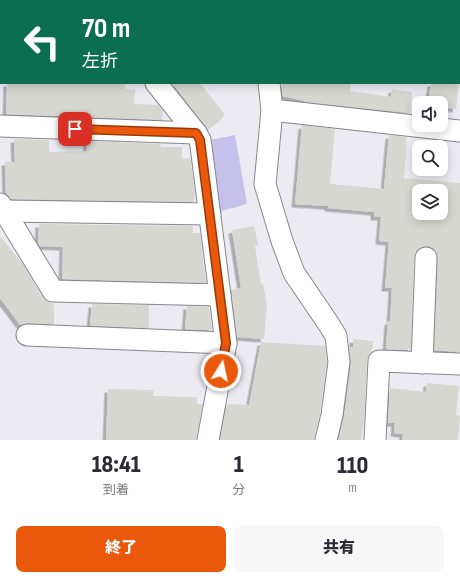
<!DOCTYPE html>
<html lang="ja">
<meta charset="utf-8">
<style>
body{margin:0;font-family:"Sofia Sans Condensed","Noto Sans JP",sans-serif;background:#f7f7f7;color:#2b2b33;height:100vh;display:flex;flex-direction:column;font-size:15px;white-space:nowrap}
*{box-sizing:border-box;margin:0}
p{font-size:13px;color:#7c7c81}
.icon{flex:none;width:22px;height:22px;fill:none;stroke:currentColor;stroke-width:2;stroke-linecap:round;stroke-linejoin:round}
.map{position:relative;height:440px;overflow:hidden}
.details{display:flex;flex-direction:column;background:#fff;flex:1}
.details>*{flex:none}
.top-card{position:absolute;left:0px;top:0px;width:460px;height:84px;box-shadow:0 2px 10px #0003;background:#0b6e4f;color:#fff;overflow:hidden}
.buttons{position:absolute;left:412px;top:96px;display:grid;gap:8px}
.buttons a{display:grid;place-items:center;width:36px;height:36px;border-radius:8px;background:#fff;box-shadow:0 2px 10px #0003;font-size:20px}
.pin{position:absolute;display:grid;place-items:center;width:34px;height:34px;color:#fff;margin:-17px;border-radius:8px;box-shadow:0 2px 6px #0006}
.me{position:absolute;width:44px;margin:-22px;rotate:10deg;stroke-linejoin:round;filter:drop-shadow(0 0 3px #0008)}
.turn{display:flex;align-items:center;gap:14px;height:84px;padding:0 16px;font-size:18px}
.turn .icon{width:52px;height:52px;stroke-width:2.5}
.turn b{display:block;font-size:28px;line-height:34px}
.eta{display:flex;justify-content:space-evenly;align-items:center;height:68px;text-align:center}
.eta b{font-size:24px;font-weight:800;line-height:28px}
.action{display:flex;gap:8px;margin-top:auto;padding:8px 16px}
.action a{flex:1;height:46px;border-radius:8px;background:#ea580c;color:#fff;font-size:16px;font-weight:800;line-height:46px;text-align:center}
.action a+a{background:#f7f7f7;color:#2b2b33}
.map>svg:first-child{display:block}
</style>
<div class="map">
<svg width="460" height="440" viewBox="0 0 460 440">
<defs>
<filter id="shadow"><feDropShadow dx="-3.5" dy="3.5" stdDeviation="0" flood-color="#0004"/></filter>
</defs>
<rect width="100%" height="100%" fill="#ecebf2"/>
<polygon fill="#c6c0ed" points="235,135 247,204 218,212 210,140"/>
<g fill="#d6d7d0" fill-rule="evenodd" filter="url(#shadow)">
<polygon points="7,83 125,83 125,89 135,90 134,104 158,105 163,110 162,120 6,114"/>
<polygon points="172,83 200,83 225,115 208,129"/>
<polygon points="281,83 351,83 350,91 391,97 392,89 412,92 410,113 304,102 305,101 283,96"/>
<polygon points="431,83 459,83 456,109 441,107 441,103 428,103"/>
<path d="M302,125L335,129L330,184L384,189L389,135L406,137V141H407L404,178L460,183V352L434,350L438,258L436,252L433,248L426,246L420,248L416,251L414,258L411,349H408V350L386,349L388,321L390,322L392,288H385L389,242L379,241L381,217H374V212L328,208V206L295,204ZM419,191H441V213H419Z"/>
<polygon points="14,139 49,140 49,152 86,151 87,141 161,144 160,147 182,147 182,159 190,158 195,191 194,202 11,199 6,193 5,162 15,162"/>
<polygon points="39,224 193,226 193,233 200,233 206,283 62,279 63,247 40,246 38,244"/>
<polygon points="254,226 258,245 255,246 261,284 263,284 267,305 264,339 237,337 231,290 241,288 232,230"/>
<polygon points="0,236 24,266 43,298 47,301 52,303 54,305 54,324 27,323 20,325 0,298"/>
<polygon points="92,304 149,305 149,328 90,326"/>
<polygon points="187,306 209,307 212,330 185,329"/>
<polygon points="353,339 373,341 372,351 369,355 367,360 364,421 361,440 338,440 344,417 351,364 349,347 353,347"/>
<polygon points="261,342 325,346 327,362 320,413 314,440 220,440 227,404 249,405"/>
<polygon points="427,383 459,386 456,415 460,416 458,440 402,440 403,434 394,433 395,423 388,423 390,388 426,392"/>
<polygon points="108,389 153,390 153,396 197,397 197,404 203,404 196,440 106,440"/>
</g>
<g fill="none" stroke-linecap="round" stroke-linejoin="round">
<g stroke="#87868d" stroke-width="23">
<g id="street">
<polyline points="274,1 275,0"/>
<polyline points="0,38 1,38"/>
<polyline points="156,83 196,133 200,140 201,146 226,343 208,440"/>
<polyline points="269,83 272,110 265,184 282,241 294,273 328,323 336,336 339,362 332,415 326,440"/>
<polyline points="272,110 460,131"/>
<polyline points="0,126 196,133"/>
<polyline points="0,204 53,291 220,295"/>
<polyline points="4,211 210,214"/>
<polyline points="27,335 226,343"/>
<polyline points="422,363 426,258"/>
<polyline points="375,440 379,361 460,364"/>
</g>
</g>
<use href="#street" stroke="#fff" stroke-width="21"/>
</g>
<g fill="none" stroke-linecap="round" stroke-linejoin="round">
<g stroke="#983908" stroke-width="10">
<polyline id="route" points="75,129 196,133 200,140 226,343 221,371"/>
</g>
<use href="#route" stroke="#ea580c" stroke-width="7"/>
</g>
</svg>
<div class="buttons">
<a><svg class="icon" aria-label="sound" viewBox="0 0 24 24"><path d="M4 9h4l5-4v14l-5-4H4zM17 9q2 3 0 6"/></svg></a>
<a><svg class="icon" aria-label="search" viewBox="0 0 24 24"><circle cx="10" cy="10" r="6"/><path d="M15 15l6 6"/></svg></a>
<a><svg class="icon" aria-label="layers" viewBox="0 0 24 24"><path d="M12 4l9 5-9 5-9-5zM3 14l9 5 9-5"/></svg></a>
</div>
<div class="pin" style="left:75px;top:129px;background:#d93025"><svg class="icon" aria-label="arrive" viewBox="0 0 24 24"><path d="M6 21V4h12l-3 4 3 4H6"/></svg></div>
<svg class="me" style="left:221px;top:371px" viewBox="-20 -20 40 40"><circle r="17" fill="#ea580c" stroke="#fff" stroke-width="3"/><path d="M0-11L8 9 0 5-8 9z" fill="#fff"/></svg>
<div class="top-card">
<div class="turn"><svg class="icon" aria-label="left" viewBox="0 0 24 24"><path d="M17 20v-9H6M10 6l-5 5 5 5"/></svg><div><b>70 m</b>左折</div></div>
</div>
</div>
<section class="details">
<div class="eta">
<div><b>18:41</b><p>到着</p></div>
<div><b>1</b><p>分</p></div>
<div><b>110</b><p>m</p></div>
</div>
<div class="action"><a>終了</a><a>共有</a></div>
</section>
